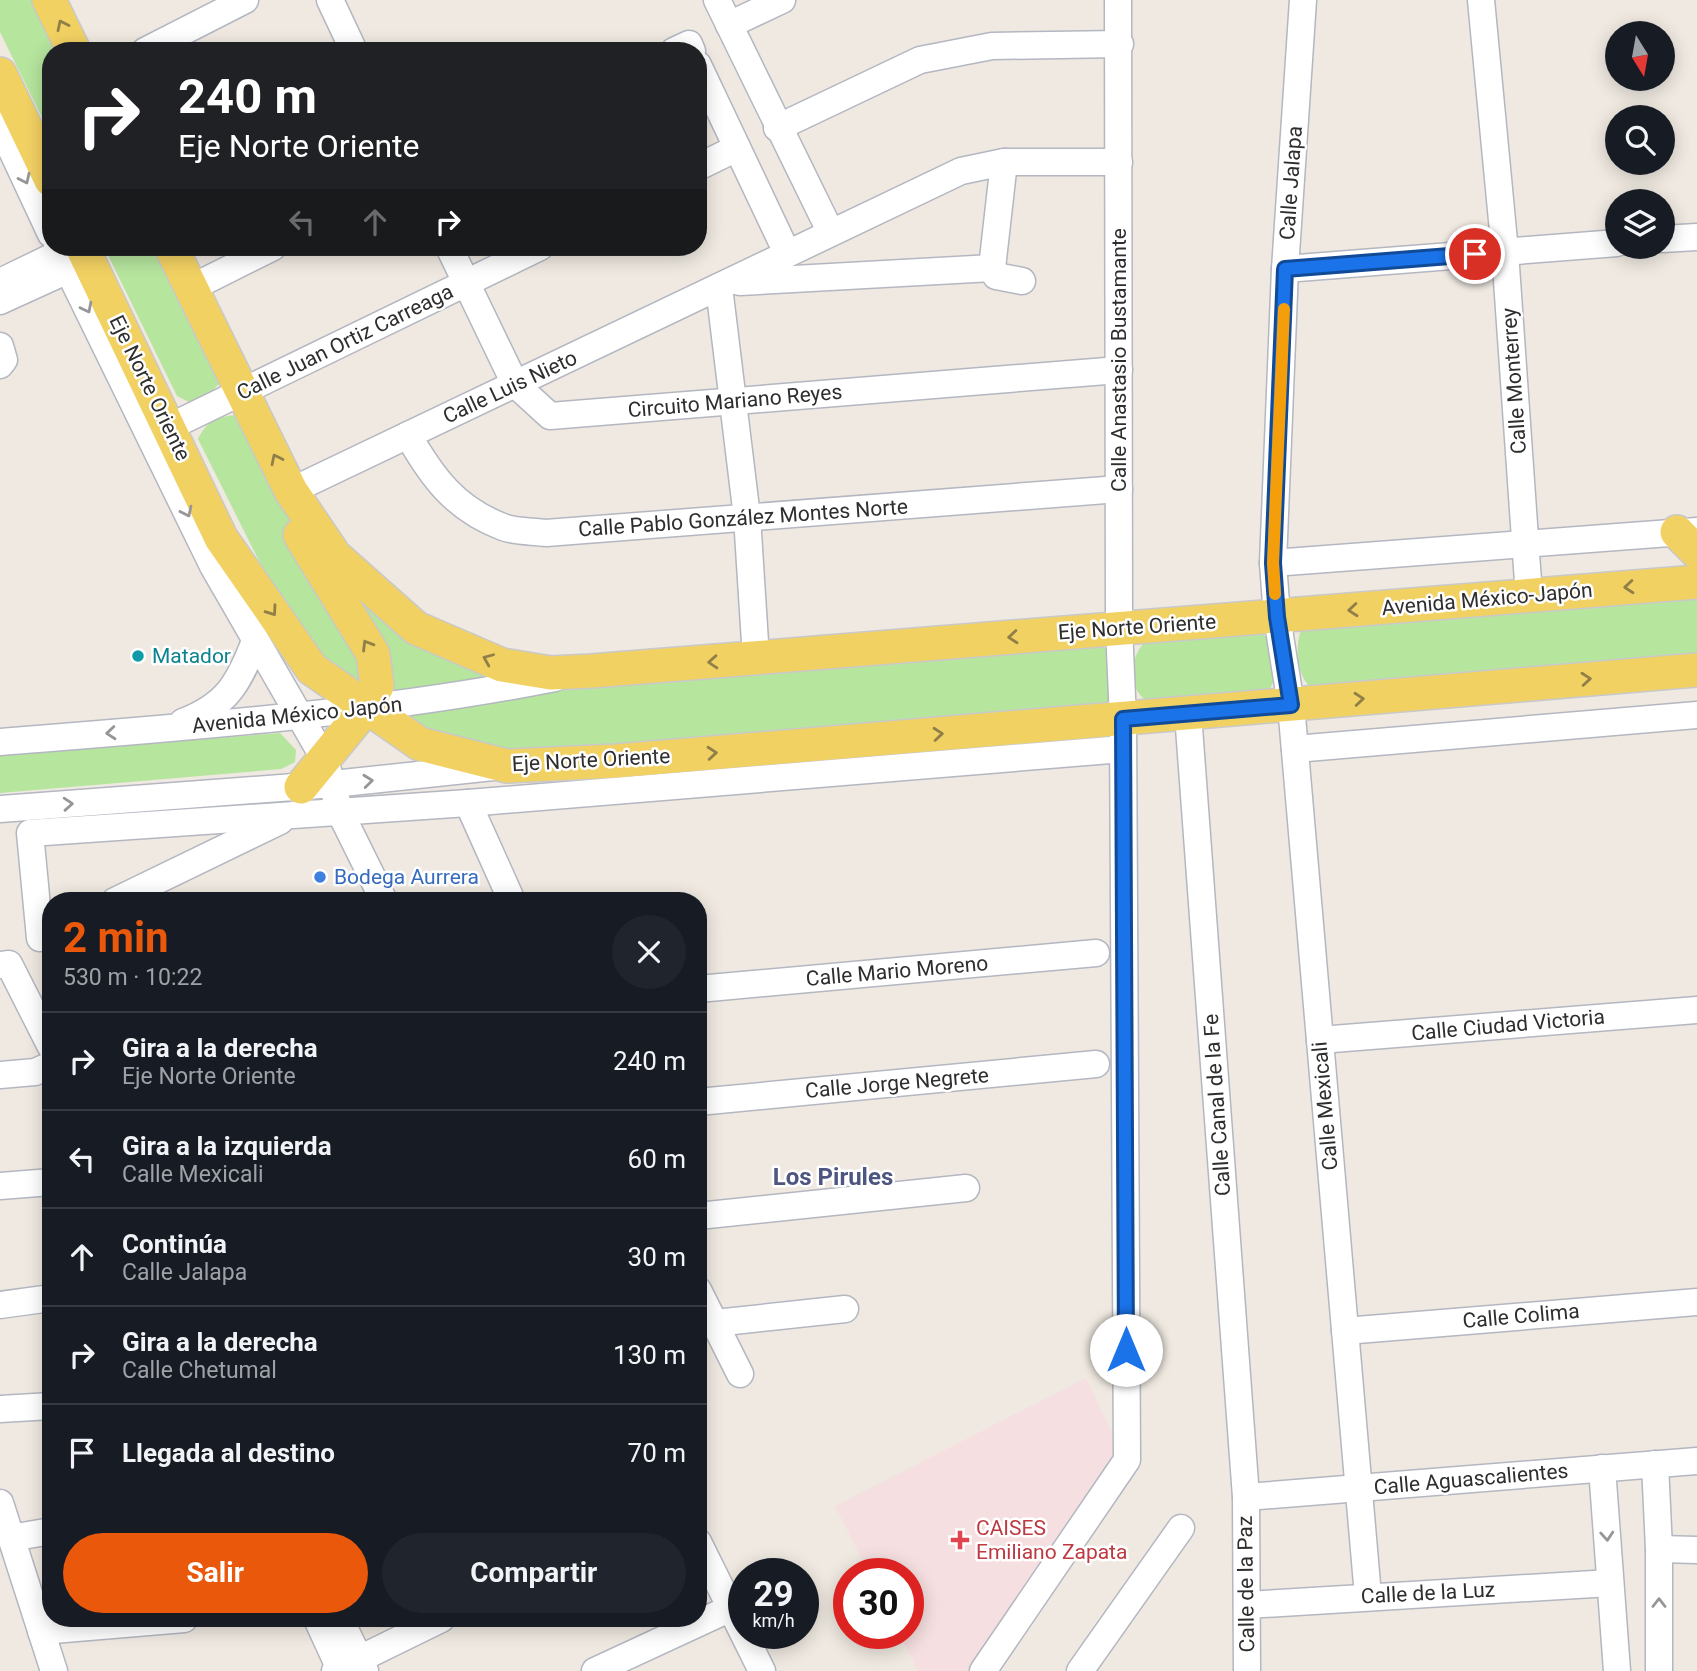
<!DOCTYPE html>
<html lang="es">
<meta charset="utf-8">
<style>
body{margin:0;font-family:Roboto,sans-serif;background:#20242c;color:#f1f3f6;height:100vh;display:flex;flex-direction:column;font-size:26px;white-space:nowrap}
*{box-sizing:border-box;margin:0}
p{font-size:23px;color:#9ea1a6}
.icon{flex:none;width:38px;height:38px;fill:none;stroke:currentColor;stroke-width:2;stroke-linecap:round;stroke-linejoin:round}
.map{position:relative;flex:1;overflow:hidden}
.panel{position:absolute;left:42px;top:892px;width:665px;height:735px;display:flex;flex-direction:column;background:#171b24;border-radius:28px;box-shadow:0 4px 18px #0003}
.panel>*{flex:none}
.banner{position:absolute;left:42px;top:42px;width:665px;height:214px;border-radius:28px;box-shadow:0 4px 18px #0003;background:#202124;color:#fff;overflow:hidden}
.needle{width:46px;rotate:169deg}
.tools{position:absolute;left:1605px;top:21px;display:grid;gap:14px}
.tools a{display:grid;place-items:center;width:70px;height:70px;border-radius:50%;background:#171b24;box-shadow:0 4px 18px #0003;font-size:35px}
.speed{position:absolute;left:728px;top:1558px;display:flex;gap:14px;font-size:35px;font-weight:700;text-align:center}
.speed>*{display:grid;place-content:center;width:91px;height:91px;border-radius:50%;background:#171b24;box-shadow:0 4px 18px #0003;line-height:1}
.speed small{font-size:18px;font-weight:400}
.speed .limit{border:10px solid #d22;background:#fff;color:#111}
.pin{position:absolute;display:grid;place-items:center;width:60px;height:60px;color:#fff;margin:-30px;border:4px solid #fff;border-radius:50%;box-shadow:0 2px 7px #0007}
.me{position:absolute;width:77px;margin:-38px;rotate:0deg;stroke-linejoin:round;filter:drop-shadow(0 0 5px #0008)}
.turn{display:flex;align-items:center;gap:24px;height:147px;padding:0 21px;font-size:32px}
.turn .icon{width:91px;height:91px;stroke-width:2.5}
.turn b{display:block;font-size:49px;line-height:60px}
.lanes{display:flex;align-items:center;height:66px;padding:0 21px;background:#0003;justify-content:center;gap:35px;direction:ltr}
.lanes .off{opacity:.35}
.round{display:grid;place-items:center;flex:none;width:74px;height:74px;border-radius:37px;background:#20242c}
.headline{display:flex;align-items:center;justify-content:space-between;height:119px;padding:0 21px}
h1{font-size:42px;font-weight:700;line-height:52px;color:#ea580c}
.cta{display:flex;gap:14px;margin-top:auto;padding:14px 21px}
.cta a{flex:1;height:80px;border-radius:42px;background:#ea580c;color:#fff;font-size:28px;font-weight:700;line-height:80px;text-align:center}
.cta a+a{background:#20242c;color:#f1f3f6}
ul{padding:0;list-style:none}
li{display:flex;align-items:center;gap:21px;height:98px;padding:0 21px;border-top:2px solid #363941}
li div{flex:1}
li b{display:block;font-size:26px}
li em{font-style:normal}
.map>svg:first-child{display:block}
</style>
<div class="map">
<svg width="1697" height="1671" viewBox="0 0 1697 1671">
<rect width="100%" height="100%" fill="#efe9e1"/>
<polygon fill="#f5dfe0" points="1086,1378 1125,1460 974,1671 918,1671 899,1633 908,1633 908,1573 869,1573 835,1506"/>
<g fill="#b6e59e">
<polygon points="0,0 40,0 64,51 51,51 51,136 0,32"/>
<polygon points="104,247 160,247 221,382 206,397 189,402 177,396"/>
<path d="M236,415L358,600L414,644L479,671L1099,643L1110,653L1109,701L1103,705L659,744L512,750L434,734L389,711L310,646L267,577L198,439C207,421 216,417 236,415Z"/>
<path d="M1697,594V656L1309,686C1297,674 1295,646 1301,630Z"/>
<path d="M1255,630L1270,639L1276,676L1269,691L1153,705C1125,691 1127,657 1149,638Z"/>
<polygon points="280,733 296,750 295,762 281,769 0,793 0,755"/>
</g>
<g fill="none" stroke-linecap="round" stroke-linejoin="round">
<g stroke="#b4b7c1" stroke-width="29">
<g id="minor">
<polyline points="330,0 354,51"/>
<polyline points="717,0 830,231"/>
<polyline points="1303,0 1285,269 1273,563 1277,617 1291,705 1368,1596"/>
<polyline points="1481,0 1505,252 1529,596"/>
<polyline points="729,25 782,0"/>
<polyline points="145,51 245,0"/>
<polyline points="674,51 689,44 692,51"/>
<polyline points="698,65 787,253"/>
<polyline points="0,125 51,234"/>
<polyline points="777,128 920,60 992,46 1120,44"/>
<polyline points="698,167 737,148"/>
<polyline points="1662,239 1697,237"/>
<polyline points="57,247 213,566 325,760 340,812 384,901"/>
<polyline points="449,247 515,384 550,416 1119,370"/>
<polyline points="992,268 996,276 1022,281"/>
<polyline points="1285,269 1617,243"/>
<polyline points="0,282 60,253"/>
<polyline points="740,282 992,268 1004,162"/>
<polyline points="719,287 747,517 756,658"/>
<polyline points="191,288 273,247"/>
<polyline points="0,301 68,270"/>
<polyline points="0,346 4,360 0,365"/>
<path d="M408,435C432,477 455,509 503,527C516,532 532,531 546,533L1119,489"/>
<polyline points="151,436 540,247"/>
<polyline points="291,491 961,171 1004,162 1119,162"/>
<polyline points="1273,563 1697,531"/>
<polyline points="1188,714 1246,1497 1247,1671"/>
<path d="M183,722C227,705 239,683 255,641"/>
<path d="M0,742C186,727 372,714 555,678"/>
<polyline points="1295,749 1697,715"/>
<polyline points="468,803 512,901"/>
<polyline points="0,809 333,784 493,767"/>
<polyline points="115,901 280,821"/>
<polyline points="51,932 40,938 30,833 468,803 1123,749"/>
<polyline points="0,965 9,964 51,1047"/>
<polyline points="698,989 1096,953"/>
<polyline points="1320,1040 1697,1010"/>
<polyline points="0,1075 35,1072 51,1065"/>
<polyline points="698,1102 1096,1064"/>
<polyline points="0,1186 51,1182"/>
<polyline points="698,1216 966,1188"/>
<polyline points="698,1290 740,1374"/>
<polyline points="0,1305 51,1298"/>
<polyline points="715,1323 845,1309"/>
<polyline points="1345,1331 1697,1302"/>
<polyline points="0,1409 51,1406"/>
<polyline points="1655,1464 1659,1549 1659,1671"/>
<polyline points="1602,1468 1617,1671"/>
<polyline points="1246,1497 1697,1461"/>
<polyline points="0,1503 54,1671"/>
<polyline points="11,1538 51,1531"/>
<polyline points="698,1542 762,1671"/>
<polyline points="1659,1549 1697,1550"/>
<polyline points="1247,1605 1610,1583"/>
<polyline points="317,1619 340,1669"/>
<polyline points="340,1619 365,1671"/>
<polyline points="41,1631 184,1619"/>
<polyline points="335,1671 441,1619"/>
<polyline points="595,1671 731,1608"/>
<polyline points="983,1671 1127,1460 1123,719 1119,628 1118,0"/>
<polyline points="1080,1671 1181,1528"/>
</g>
</g>
<g stroke="#c9c9c9" stroke-width="36">
<g id="major">
<polyline points="49,0 74,51"/>
<polyline points="0,74 51,180"/>
<polyline points="82,247 221,538 312,669 420,744 507,766 616,761 1697,670"/>
<polyline points="171,247 291,491 335,556 416,628 502,665 551,673 591,671 1697,582"/>
<polyline points="1677,532 1697,552"/>
<polyline points="300,535 373,654 377,686 365,709 301,787"/>
</g>
</g>
<use href="#minor" stroke="#fff" stroke-width="26"/>
<use href="#major" stroke="#f2d163" stroke-width="33"/>
</g>
<defs><path id="oneway-chevron" d="M-2-3.5L2.5 0L-2 3.5" fill="none" stroke-width="1.6" stroke-linecap="round" stroke-linejoin="round" transform="scale(1.75)"/></defs>
<g stroke="#908048">
<use href="#oneway-chevron" transform="translate(62 25) rotate(-116)"/>
<use href="#oneway-chevron" transform="translate(276 459) rotate(-116)"/>
<use href="#oneway-chevron" transform="translate(1629 587) rotate(175)"/>
<use href="#oneway-chevron" transform="translate(1353 610) rotate(175)"/>
<use href="#oneway-chevron" transform="translate(272 611) rotate(55)"/>
<use href="#oneway-chevron" transform="translate(1013 637) rotate(175)"/>
<use href="#oneway-chevron" transform="translate(367 645) rotate(-121)"/>
<use href="#oneway-chevron" transform="translate(488 659) rotate(-157)"/>
<use href="#oneway-chevron" transform="translate(713 662) rotate(176)"/>
<use href="#oneway-chevron" transform="translate(1586 679) rotate(-5)"/>
<use href="#oneway-chevron" transform="translate(1359 699) rotate(-5)"/>
<use href="#oneway-chevron" transform="translate(938 734) rotate(-5)"/>
<use href="#oneway-chevron" transform="translate(712 753) rotate(-5)"/>
</g>
<g stroke="#969696">
<use href="#oneway-chevron" transform="translate(25 179) rotate(65)"/>
<use href="#oneway-chevron" transform="translate(87 308) rotate(63)"/>
<use href="#oneway-chevron" transform="translate(187 512) rotate(64)"/>
<use href="#oneway-chevron" transform="translate(111 733) rotate(175)"/>
<use href="#oneway-chevron" transform="translate(368 781) rotate(-6)"/>
<use href="#oneway-chevron" transform="translate(68 804) rotate(-4)"/>
<use href="#oneway-chevron" transform="translate(1607 1536) rotate(86)"/>
<use href="#oneway-chevron" transform="translate(1659 1603) rotate(-90)"/>
</g>
<g fill="none" stroke-linecap="round" stroke-linejoin="round">
<g stroke="#114b97" stroke-width="18">
<polyline id="route" points="1126,1350 1123,719 1291,705 1277,617 1273,563 1285,269 1475,254"/>
</g>
<use href="#route" stroke="#1a73e8" stroke-width="12"/>
<polyline stroke="#f59e0b" stroke-width="12" points="1275,594 1273,563 1284,309"/>
</g>
<circle fill="#0f9aa8" stroke="#fff" stroke-width="2.5" cx="138" cy="656" r="7"/>
<circle fill="#3f7fe0" stroke="#fff" stroke-width="2.5" cx="320" cy="877" r="7"/>
<path fill="#e0444e" stroke="#fff" stroke-width="2.5" d="M956.5 1529.5h7v7h7v7h-7v7h-7v-7h-7v-7h7z"/>
<g text-anchor="middle" dominant-baseline="central" stroke-width="5" stroke-linejoin="round" paint-order="stroke">
<g font-size="21" fill="#2e2e2e" stroke="#fff">
<text transform="translate(1291 183) rotate(-86)">Calle Jalapa</text>
<text transform="translate(345 342) rotate(-26)">Calle Juan Ortiz Carreaga</text>
<text transform="translate(1119 360) rotate(-90)">Calle Anastasio Bustamante</text>
<text transform="translate(1514 381) rotate(-94)">Calle Monterrey</text>
<text transform="translate(510 387) rotate(-25)">Calle Luis Nieto</text>
<text transform="translate(150 388) rotate(64)">Eje Norte Oriente</text>
<text transform="translate(735 401) rotate(-5)">Circuito Mariano Reyes</text>
<text transform="translate(743 518) rotate(-4)">Calle Pablo González Montes Norte</text>
<text transform="translate(1487 599) rotate(-5)">Avenida México-Japón</text>
<text transform="translate(1137 627) rotate(-4)">Eje Norte Oriente</text>
<text transform="translate(297 715) rotate(-6)">Avenida México Japón</text>
<text transform="translate(591 760) rotate(-3)">Eje Norte Oriente</text>
<text transform="translate(897 971) rotate(-5)">Calle Mario Moreno</text>
<text transform="translate(1508 1025) rotate(-5)">Calle Ciudad Victoria</text>
<text transform="translate(897 1083) rotate(-5)">Calle Jorge Negrete</text>
<text transform="translate(1217 1105) rotate(-94)">Calle Canal de la Fe</text>
<text transform="translate(1325 1106) rotate(-95)">Calle Mexicali</text>
<text transform="translate(1521 1316) rotate(-5)">Calle Colima</text>
<text transform="translate(1471 1479) rotate(-5)">Calle Aguascalientes</text>
<text transform="translate(1246 1584) rotate(-91)">Calle de la Paz</text>
<text transform="translate(1428 1593) rotate(-3)">Calle de la Luz</text>
</g>
<g font-size="21" fill="#0d838f" stroke="#fff" text-anchor="start">
<text x="152" y="656">Matador</text>
</g>
<g font-size="21" fill="#366cbe" stroke="#fff" text-anchor="start">
<text x="334" y="877">Bodega Aurrera</text>
</g>
<g font-size="21" fill="#be3a42" stroke="#fff" text-anchor="start">
<text x="976" y="1528">CAISES<tspan x="976" dy="24">Emiliano Zapata</tspan></text>
</g>
<g font-size="24" font-weight="bold" fill="#4d5680" stroke="#fff">
<text x="833" y="1177">Los Pirules</text>
</g>
</g>
</svg>
<div class="tools">
<a><svg class="needle" viewBox="-14 -14 28 28"><path d="M0-13l5 13h-10z" fill="#e53935"/><path d="M0 13l5-13h-10z" fill="#9ea1a6"/></svg></a>
<a><svg class="icon" aria-label="search" viewBox="0 0 24 24"><circle cx="10" cy="10" r="6"/><path d="M15 15l6 6"/></svg></a>
<a><svg class="icon" aria-label="layers" viewBox="0 0 24 24"><path d="M12 4l9 5-9 5-9-5zM3 14l9 5 9-5"/></svg></a>
</div>
<div class="speed"><div>29<small>km/h</small></div><div class="limit">30</div></div>
<div class="pin" style="left:1475px;top:254px;background:#d93025"><svg class="icon" aria-label="arrive" viewBox="0 0 24 24"><path d="M6 21V4h12l-3 4 3 4H6"/></svg></div>
<svg class="me" style="left:1126px;top:1350px" viewBox="-20 -20 40 40"><circle r="19" fill="#fff"/><path d="M0-13L10 11 0 6-10 11z" fill="#1a73e8"/></svg>
<div class="banner">
<div class="turn"><svg class="icon" aria-label="right" viewBox="0 0 24 24"><path d="M7 20v-9h11M14 6l5 5-5 5"/></svg><div><b>240 m</b>Eje Norte Oriente</div></div>
<div class="lanes"><svg class="icon off" aria-label="left" viewBox="0 0 24 24"><path d="M17 20v-9H6M10 6l-5 5 5 5"/></svg><svg class="icon off" aria-label="ahead" viewBox="0 0 24 24"><path d="M12 20V5M6 11l6-6 6 6"/></svg><svg class="icon" aria-label="right" viewBox="0 0 24 24"><path d="M7 20v-9h11M14 6l5 5-5 5"/></svg></div>
</div>
<section class="panel">
<div class="headline"><div><h1>2 min</h1><p>530 m · 10:22</p></div><a class="round"><svg class="icon" aria-label="close" viewBox="0 0 24 24"><path d="M6 6l12 12M18 6L6 18"/></svg></a></div>
<ul>
<li><svg class="icon" aria-label="right" viewBox="0 0 24 24"><path d="M7 20v-9h11M14 6l5 5-5 5"/></svg><div><b>Gira a la derecha</b><p>Eje Norte Oriente</p></div><em>240 m</em></li>
<li><svg class="icon" aria-label="left" viewBox="0 0 24 24"><path d="M17 20v-9H6M10 6l-5 5 5 5"/></svg><div><b>Gira a la izquierda</b><p>Calle Mexicali</p></div><em>60 m</em></li>
<li><svg class="icon" aria-label="ahead" viewBox="0 0 24 24"><path d="M12 20V5M6 11l6-6 6 6"/></svg><div><b>Continúa</b><p>Calle Jalapa</p></div><em>30 m</em></li>
<li><svg class="icon" aria-label="right" viewBox="0 0 24 24"><path d="M7 20v-9h11M14 6l5 5-5 5"/></svg><div><b>Gira a la derecha</b><p>Calle Chetumal</p></div><em>130 m</em></li>
<li><svg class="icon" aria-label="arrive" viewBox="0 0 24 24"><path d="M6 21V4h12l-3 4 3 4H6"/></svg><div><b>Llegada al destino</b></div><em>70 m</em></li>
</ul>
<div class="cta"><a>Salir</a><a>Compartir</a></div>
</section>
</div>
